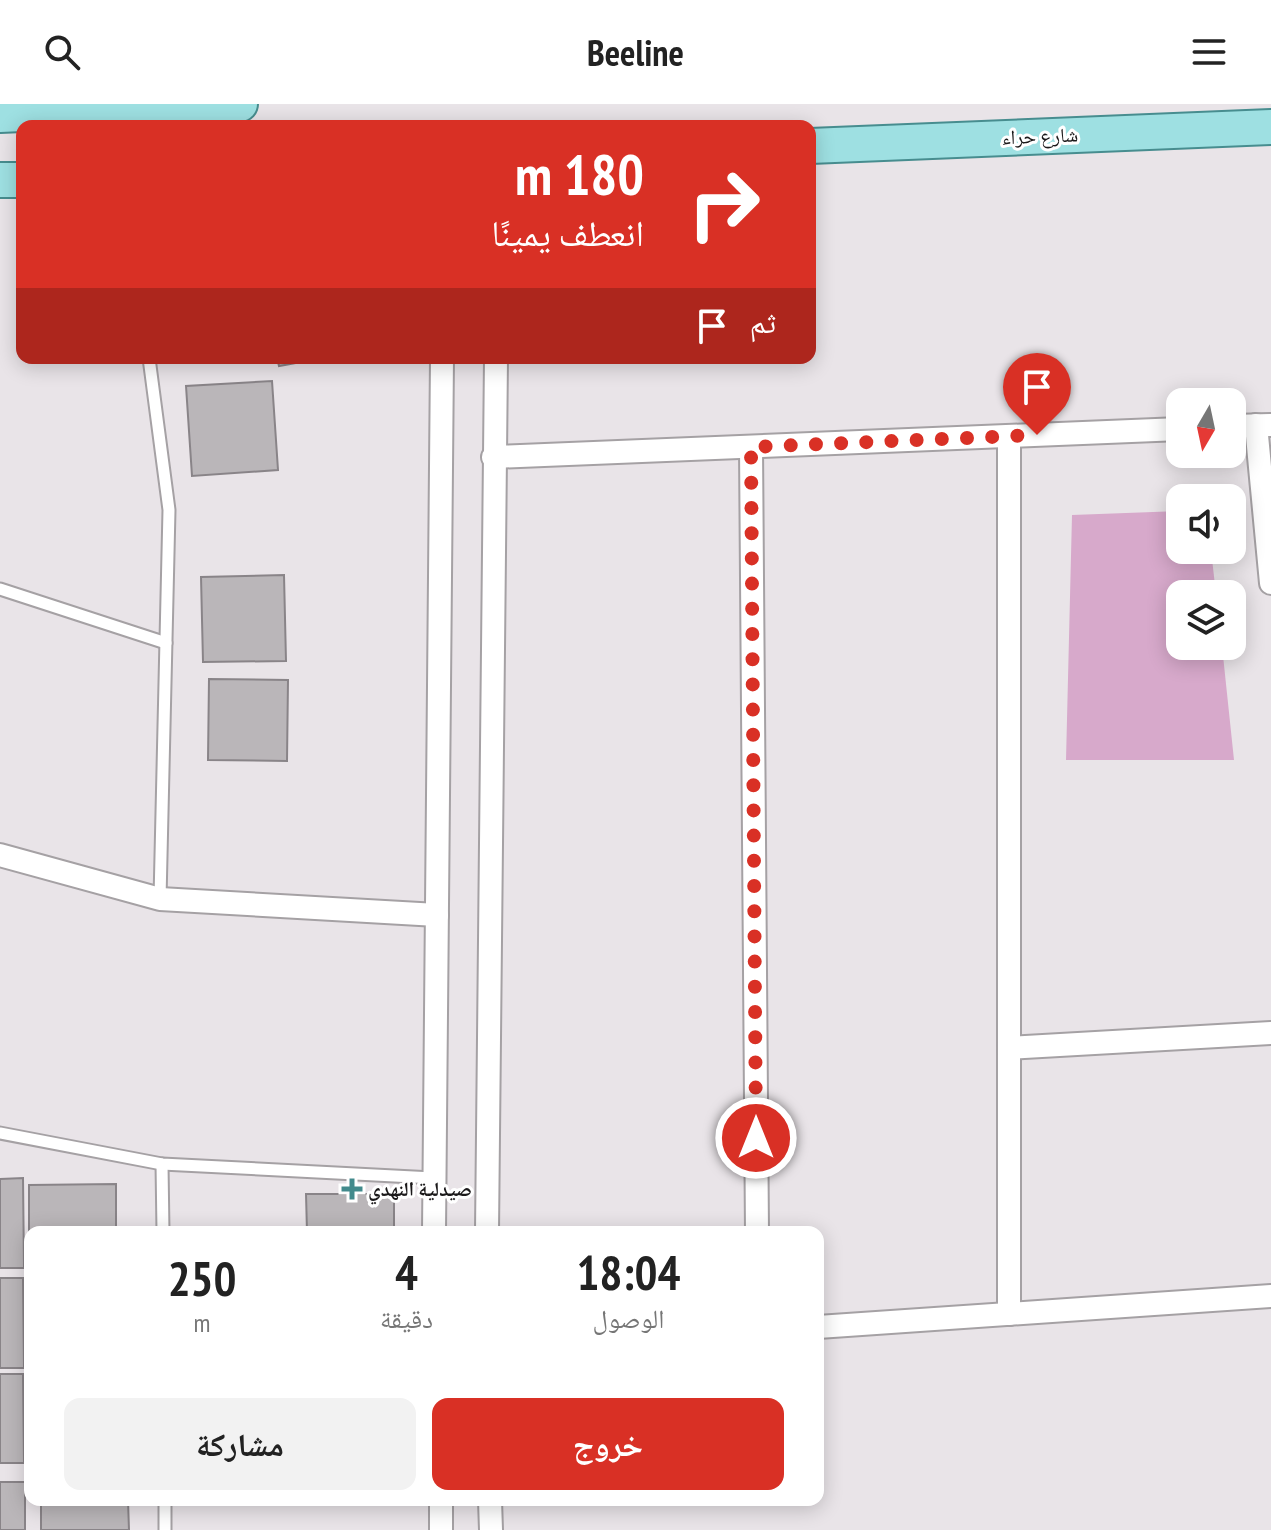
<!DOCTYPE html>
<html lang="ar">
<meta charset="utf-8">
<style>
body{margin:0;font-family:"PT Sans Narrow","Noto Naskh Arabic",sans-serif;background:#f2f2f2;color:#222;direction:rtl;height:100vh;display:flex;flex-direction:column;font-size:30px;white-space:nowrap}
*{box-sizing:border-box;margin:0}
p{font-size:26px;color:#767676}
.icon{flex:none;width:44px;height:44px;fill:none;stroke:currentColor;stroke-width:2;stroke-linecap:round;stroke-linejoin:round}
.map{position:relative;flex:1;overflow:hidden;direction:ltr}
.panel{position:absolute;left:24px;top:1122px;width:800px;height:280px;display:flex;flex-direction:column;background:#fff;border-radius:16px;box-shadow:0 4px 20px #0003;direction:rtl}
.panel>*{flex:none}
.hud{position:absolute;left:16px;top:16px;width:800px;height:244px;border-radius:16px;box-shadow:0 4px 20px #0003;direction:rtl;background:#d93025;color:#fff;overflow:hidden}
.needle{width:52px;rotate:189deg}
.fabs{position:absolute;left:1166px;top:284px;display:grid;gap:16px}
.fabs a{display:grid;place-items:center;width:80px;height:80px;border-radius:16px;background:#fff;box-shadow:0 4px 20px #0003;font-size:40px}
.pin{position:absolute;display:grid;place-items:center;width:68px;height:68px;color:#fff;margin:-82px -34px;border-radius:50% 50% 50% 0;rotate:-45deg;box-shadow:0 0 8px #0007}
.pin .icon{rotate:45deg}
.me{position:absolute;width:88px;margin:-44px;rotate:0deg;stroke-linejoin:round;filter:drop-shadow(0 0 6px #0008)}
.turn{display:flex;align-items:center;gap:28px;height:168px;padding:0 40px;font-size:36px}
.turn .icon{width:104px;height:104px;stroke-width:2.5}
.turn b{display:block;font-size:56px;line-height:68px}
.then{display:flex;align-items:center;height:76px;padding:0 40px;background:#0003;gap:16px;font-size:30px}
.eta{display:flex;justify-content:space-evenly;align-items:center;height:136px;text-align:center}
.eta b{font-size:48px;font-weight:800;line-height:56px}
.primary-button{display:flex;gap:16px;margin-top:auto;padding:16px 40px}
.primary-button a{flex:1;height:92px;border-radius:16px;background:#d93025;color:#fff;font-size:32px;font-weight:800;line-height:92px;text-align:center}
.primary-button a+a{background:#f2f2f2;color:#222}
header{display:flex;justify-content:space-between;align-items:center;height:104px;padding:0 40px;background:#fff;font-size:36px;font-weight:800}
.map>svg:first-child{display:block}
</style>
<header><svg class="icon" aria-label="menu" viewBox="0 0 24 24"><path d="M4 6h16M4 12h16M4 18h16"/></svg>Beeline<svg class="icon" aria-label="search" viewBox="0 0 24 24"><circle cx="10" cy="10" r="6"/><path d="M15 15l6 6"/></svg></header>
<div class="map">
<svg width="1271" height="1426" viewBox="0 0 1271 1426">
<rect width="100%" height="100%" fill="#e9e4e8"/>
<polygon fill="#d7a9cb" points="1180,407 1180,446 1211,446 1216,490 1180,490 1180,542 1222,542 1234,656 1066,656 1072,411"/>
<g fill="#bab6b9" stroke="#898488" stroke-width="2">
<polygon points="277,254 323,254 279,262"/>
<polygon points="272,277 278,366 192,372 186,282"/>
<polygon points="284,471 286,557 203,558 201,473"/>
<polygon points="209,575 288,576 287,657 208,656"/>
<polygon points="23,1074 24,1164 0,1164 0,1075"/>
<polygon points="116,1080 116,1128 30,1128 29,1170 29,1081"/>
<polygon points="306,1090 394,1090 394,1128 307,1128"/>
<polygon points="0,1174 23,1174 24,1264 0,1264"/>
<polygon points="0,1270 23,1270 24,1359 0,1359"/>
<rect x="0" y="1378" width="25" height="48"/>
<polygon points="41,1396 128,1396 129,1426 41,1426"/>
</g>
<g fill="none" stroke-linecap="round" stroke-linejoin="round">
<g stroke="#a5a1a4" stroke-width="15">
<g id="service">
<polyline points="149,254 169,406 160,795"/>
<polyline points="0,485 166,539"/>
<polyline points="0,1029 162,1060 433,1074"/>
<polyline points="162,1060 163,1128"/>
<polyline points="165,1396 165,1426"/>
</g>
</g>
<g stroke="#a5a1a4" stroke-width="26">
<g id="minor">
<polyline points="1256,321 1271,479"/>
<polyline points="1232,322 1270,321"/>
<polyline points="1009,332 1009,1210"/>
<polyline points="751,343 757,1128"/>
<polyline points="493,353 1180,325"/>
<polyline points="0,751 160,795 437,811"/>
<polyline points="1009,944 1271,929"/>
<polyline points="434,1128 442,254"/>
<polyline points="487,1128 496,254"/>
<polyline points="818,1223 1271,1192"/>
<polyline points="441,1396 441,1426"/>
<polyline points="490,1396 491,1426"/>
</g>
</g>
<g stroke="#478d8f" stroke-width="38">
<g id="primary">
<polyline points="0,11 240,0"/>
<polyline points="810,42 1271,23"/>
<polyline points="0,76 22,76"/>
</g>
</g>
<use href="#service" stroke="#fff" stroke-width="11"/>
<use href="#minor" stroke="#fff" stroke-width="22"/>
<use href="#primary" stroke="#9ee0e2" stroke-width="34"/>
</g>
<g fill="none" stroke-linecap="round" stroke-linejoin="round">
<polyline stroke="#d93025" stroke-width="14" stroke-dasharray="0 25.2" points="756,1034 751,343 1037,331"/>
</g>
<path fill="#428a8c" stroke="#fff" stroke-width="3" d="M348 1073h8v8h8v8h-8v8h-8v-8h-8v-8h8z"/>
<g text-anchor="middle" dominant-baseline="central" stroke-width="6" stroke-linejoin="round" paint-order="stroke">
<g font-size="20" fill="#1b191a" stroke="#fff">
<text transform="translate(1040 32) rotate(-2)">شارع حراء</text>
</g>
<g font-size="20" font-weight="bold" fill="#1b191a" stroke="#fff" text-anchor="start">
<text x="368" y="1085">صيدلية النهدي</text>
</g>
</g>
</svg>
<div class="fabs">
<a><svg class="needle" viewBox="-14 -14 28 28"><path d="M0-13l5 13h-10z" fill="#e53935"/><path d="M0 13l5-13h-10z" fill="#767676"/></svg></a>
<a><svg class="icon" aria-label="sound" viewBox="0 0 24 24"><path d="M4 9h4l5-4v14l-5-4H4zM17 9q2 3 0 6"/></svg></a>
<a><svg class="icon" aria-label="layers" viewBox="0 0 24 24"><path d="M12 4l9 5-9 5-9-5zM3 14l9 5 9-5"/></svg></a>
</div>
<div class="pin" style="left:1037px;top:331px;background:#d93025"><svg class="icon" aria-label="arrive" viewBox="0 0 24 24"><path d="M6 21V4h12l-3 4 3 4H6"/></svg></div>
<svg class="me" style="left:756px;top:1034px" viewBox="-20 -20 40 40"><circle r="17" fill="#d93025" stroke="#fff" stroke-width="3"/><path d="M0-11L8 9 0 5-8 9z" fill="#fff"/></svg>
<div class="hud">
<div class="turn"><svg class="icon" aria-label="right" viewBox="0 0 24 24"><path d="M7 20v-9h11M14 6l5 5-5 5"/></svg><div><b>180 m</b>انعطف يمينًا</div></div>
<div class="then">ثم<svg class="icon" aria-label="arrive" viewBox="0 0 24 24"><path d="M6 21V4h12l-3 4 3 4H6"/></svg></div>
</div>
<section class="panel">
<div class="eta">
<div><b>18:04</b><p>الوصول</p></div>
<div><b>4</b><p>دقيقة</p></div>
<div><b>250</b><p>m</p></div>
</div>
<div class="primary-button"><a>خروج</a><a>مشاركة</a></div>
</section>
</div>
